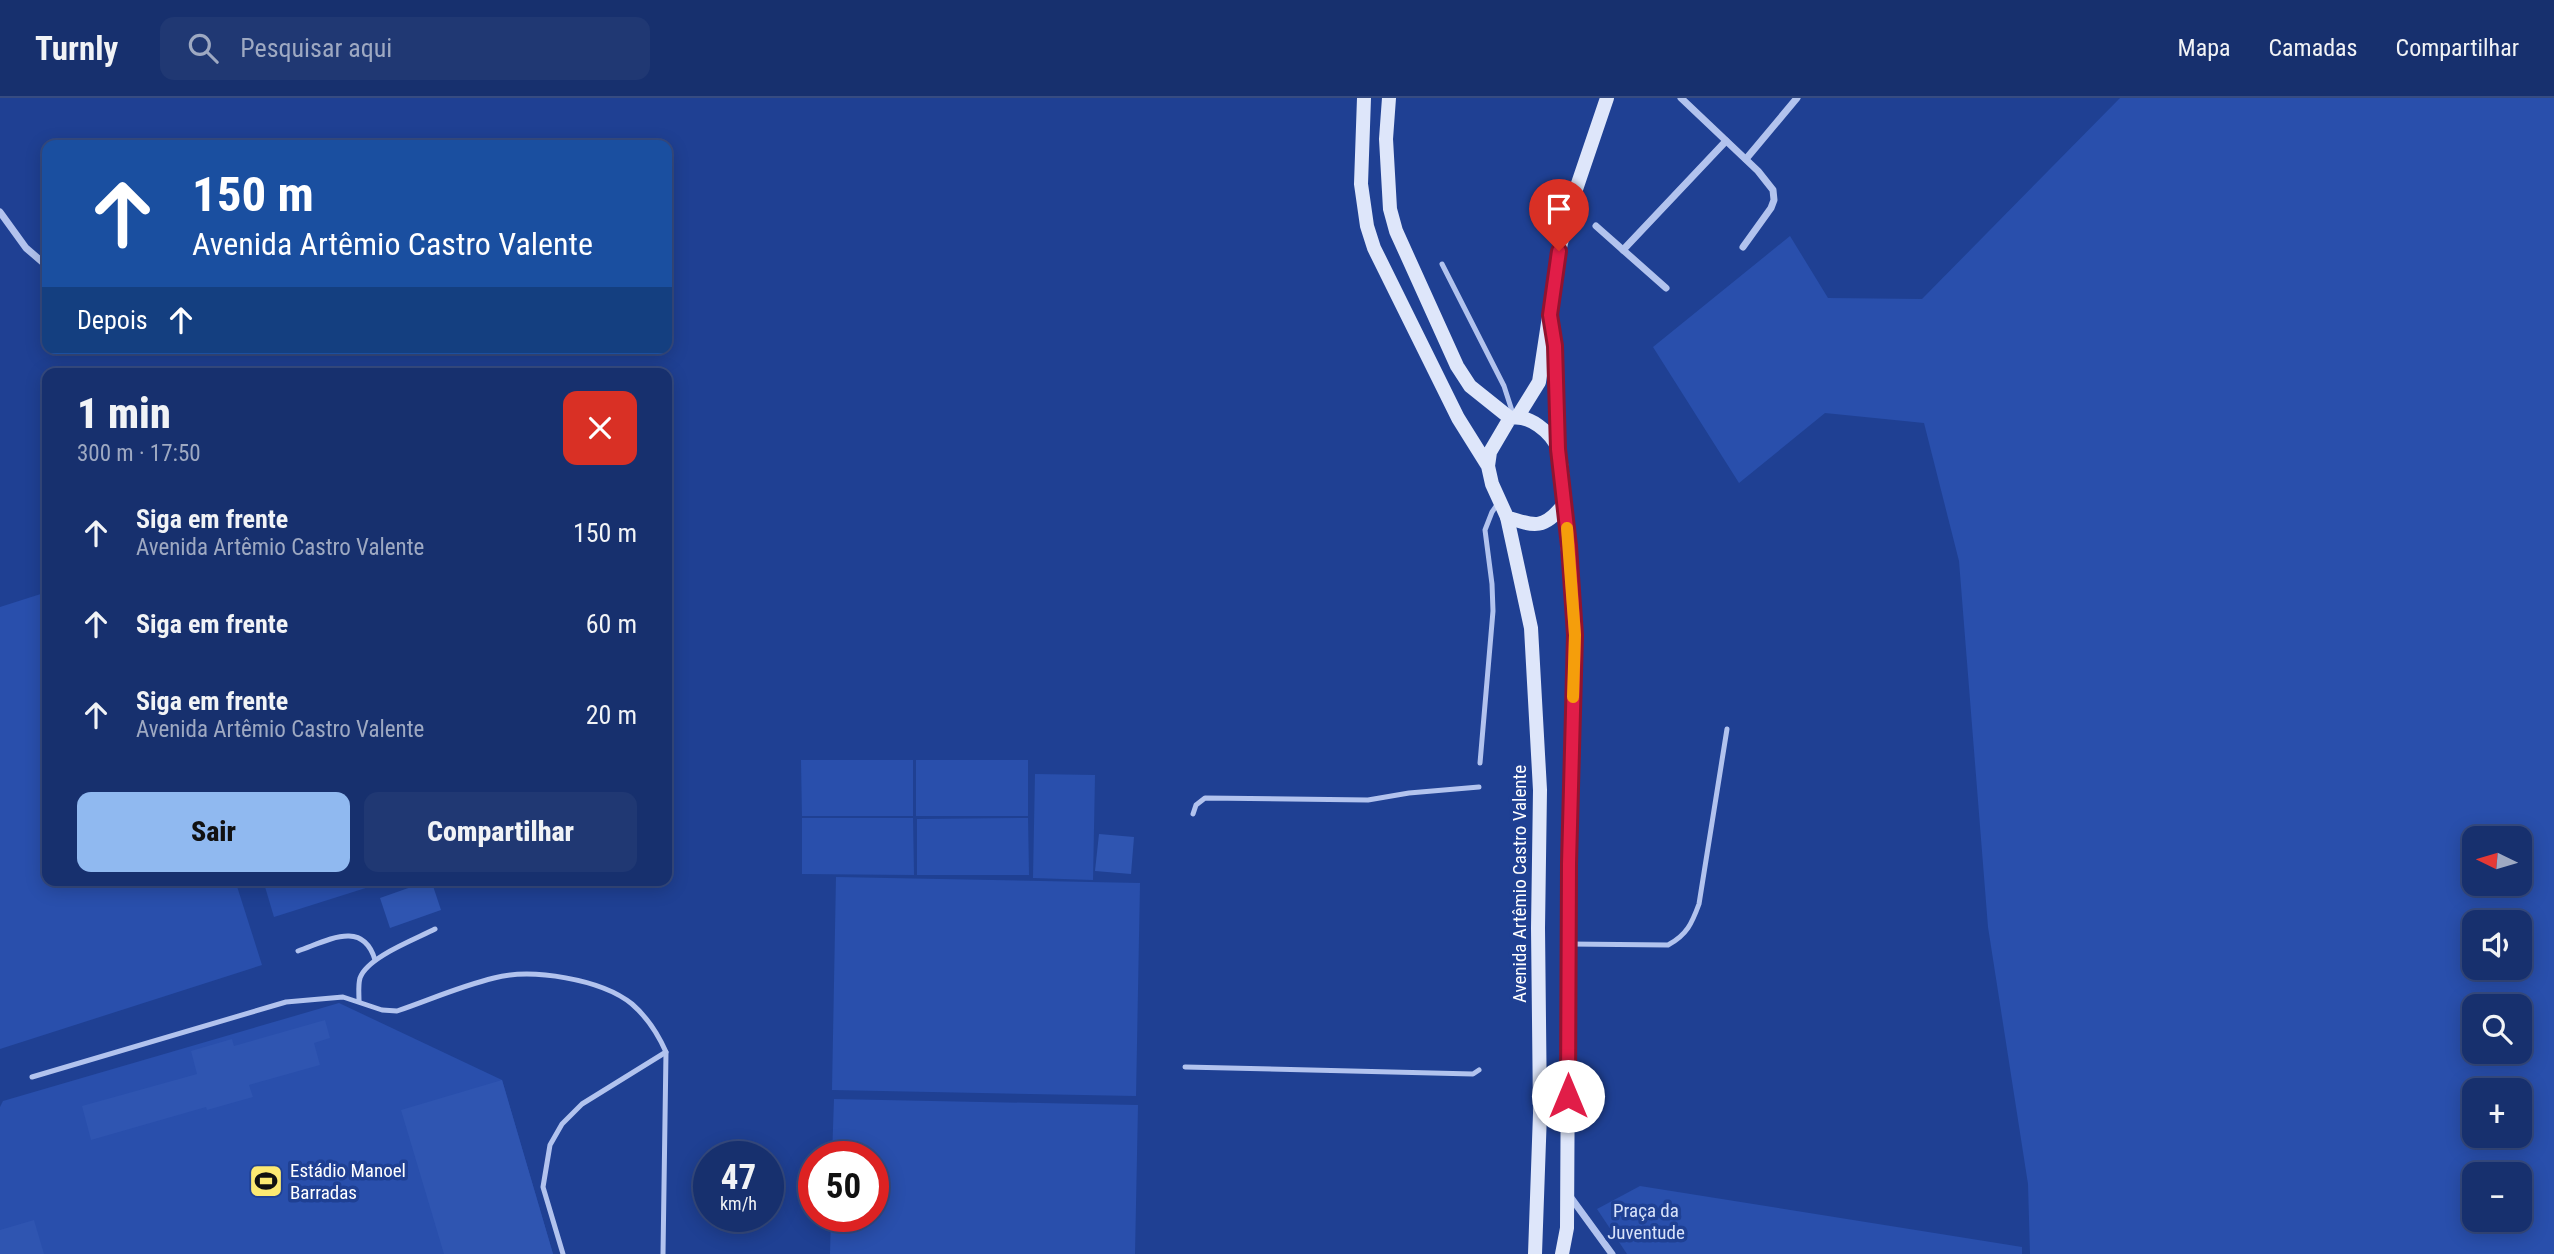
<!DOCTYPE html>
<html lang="pt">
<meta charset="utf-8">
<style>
body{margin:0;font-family:"Roboto Condensed",sans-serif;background:#203873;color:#f1f3f6;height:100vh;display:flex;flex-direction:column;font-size:26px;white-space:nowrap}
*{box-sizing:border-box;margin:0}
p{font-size:23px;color:#9ea9c2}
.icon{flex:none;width:38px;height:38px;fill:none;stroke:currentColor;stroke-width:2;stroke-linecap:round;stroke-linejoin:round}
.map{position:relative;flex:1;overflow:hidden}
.panel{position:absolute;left:42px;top:270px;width:630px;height:518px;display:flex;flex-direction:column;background:#17306e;border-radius:14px;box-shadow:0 4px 18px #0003,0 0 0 2px #364b81}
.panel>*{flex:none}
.hud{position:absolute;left:42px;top:42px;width:630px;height:214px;border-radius:14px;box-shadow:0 4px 18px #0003,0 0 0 2px #364b81;background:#1a4fa0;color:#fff;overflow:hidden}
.needle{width:46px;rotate:275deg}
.controls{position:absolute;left:2462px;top:728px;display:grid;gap:14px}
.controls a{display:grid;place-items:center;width:70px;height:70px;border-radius:14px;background:#17306e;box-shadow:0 4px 18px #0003,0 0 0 2px #364b81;font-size:35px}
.speed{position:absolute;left:693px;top:1043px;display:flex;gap:14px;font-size:35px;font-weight:700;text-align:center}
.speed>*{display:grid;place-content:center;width:91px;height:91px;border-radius:50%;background:#17306e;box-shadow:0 4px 18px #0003,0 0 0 2px #364b81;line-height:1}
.speed small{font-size:18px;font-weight:400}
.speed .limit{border:10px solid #d22;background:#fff;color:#111}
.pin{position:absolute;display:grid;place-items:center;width:60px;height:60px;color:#fff;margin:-72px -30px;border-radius:50% 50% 50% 0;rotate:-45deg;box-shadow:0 0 7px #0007}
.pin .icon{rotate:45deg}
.me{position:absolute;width:77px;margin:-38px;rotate:0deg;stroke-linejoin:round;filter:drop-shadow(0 0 5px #0008)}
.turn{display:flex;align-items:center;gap:24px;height:147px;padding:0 35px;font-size:32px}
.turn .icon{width:91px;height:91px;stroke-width:2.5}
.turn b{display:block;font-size:49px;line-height:60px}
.then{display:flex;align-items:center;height:66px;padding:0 35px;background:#0003;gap:14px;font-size:26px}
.round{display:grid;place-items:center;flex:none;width:74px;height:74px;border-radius:14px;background:#203873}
.head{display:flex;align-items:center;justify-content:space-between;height:119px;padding:0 35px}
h1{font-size:42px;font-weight:800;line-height:52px}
.cta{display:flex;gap:14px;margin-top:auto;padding:14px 35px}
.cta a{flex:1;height:80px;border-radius:14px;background:#90b9f0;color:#111;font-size:28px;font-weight:800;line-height:80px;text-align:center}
.cta a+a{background:#203873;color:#f1f3f6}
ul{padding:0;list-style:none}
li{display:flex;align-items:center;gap:21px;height:91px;padding:0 35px}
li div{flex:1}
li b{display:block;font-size:26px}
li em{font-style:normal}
header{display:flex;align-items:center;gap:42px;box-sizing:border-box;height:98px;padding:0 35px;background:#17306e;border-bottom:2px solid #364b81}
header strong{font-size:33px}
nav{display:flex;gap:38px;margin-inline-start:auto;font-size:24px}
.search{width:490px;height:63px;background:#203873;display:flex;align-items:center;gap:18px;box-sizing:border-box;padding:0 24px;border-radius:14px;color:#9ea9c2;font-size:26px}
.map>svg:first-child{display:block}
</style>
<header>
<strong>Turnly</strong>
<div class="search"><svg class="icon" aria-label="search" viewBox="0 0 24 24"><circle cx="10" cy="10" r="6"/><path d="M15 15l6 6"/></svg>Pesquisar aqui</div>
<nav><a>Mapa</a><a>Camadas</a><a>Compartilhar</a></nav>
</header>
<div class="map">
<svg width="2554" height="1156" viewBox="0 0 2554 1156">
<rect width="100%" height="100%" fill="#1f4093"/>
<g fill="#294fac" fill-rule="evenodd">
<path d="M2120,0H2554V1156H2030L2028,1086L1988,829L1959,463L1924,325L1825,315L1739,385L1653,249L1790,138L1828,200L1922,201ZM2474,740H2520V786H2474ZM2474,824H2520V870H2474ZM2520,908V954H2474V908ZM2520,992V1038H2474V992ZM2474,1076H2520V1122H2474Z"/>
<polygon points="47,494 47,782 235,782 262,867 0,951 0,509"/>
<polygon points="801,662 913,662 913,718 802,718"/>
<rect x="916" y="662" width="112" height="56"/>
<polygon points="1035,676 1095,677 1093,782 1033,780"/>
<polygon points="802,720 913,720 914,777 802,776"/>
<polygon points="1028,720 1029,777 917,777 917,721"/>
<polygon points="836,779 1140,785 1136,998 832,992"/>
<polygon points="263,782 391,782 274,819"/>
<polygon points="339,905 502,982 553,1156 0,1156 0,1009 3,1003"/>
<polygon points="834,1001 1138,1007 1135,1156 830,1156 831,1118 873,1118 873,1059 832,1059"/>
<polygon points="1640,1088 2022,1149 2022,1156 1627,1156 1597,1111"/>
</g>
<g fill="#2f55b1">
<polygon points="1099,736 1134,739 1131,776 1095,773"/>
<polygon points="431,782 441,812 390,830 380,800"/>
<polygon points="325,922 330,940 314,945 320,967 249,987 253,999 207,1012 206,1009 91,1042 82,1008 197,976 191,953 232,941 234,948"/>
<polygon points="502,982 553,1156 444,1156 401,1012"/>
<polygon points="34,1122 44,1156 0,1156 0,1132"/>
</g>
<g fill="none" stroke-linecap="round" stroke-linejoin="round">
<g stroke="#b2c3ee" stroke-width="5">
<polyline points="1442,166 1504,288 1514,319"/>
<polyline points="1480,665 1493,513 1492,486 1485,432 1492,414 1499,404"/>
<polyline points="1193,716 1196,707 1205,700 1368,702 1409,695 1479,689"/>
<path d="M1569,846L1668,847C1687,837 1692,825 1699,806L1727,631"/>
<path d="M298,853C327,843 363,821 375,862"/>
<path d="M359,903C359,895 358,887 360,880C367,859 416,841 435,831"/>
<polyline points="1185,969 1473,976 1479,972"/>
<path d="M32,979L286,904L343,899L382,912L397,913C429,902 461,888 494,880C532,870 601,881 632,906C647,919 658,936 666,954L582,1006L562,1026L550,1047L543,1089L563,1156"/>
<polyline points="663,1156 666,954"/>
</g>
<g stroke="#b2c3ee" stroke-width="7">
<polyline points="1681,0 1758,73 1773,92 1774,102 1771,110 1743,149"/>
<polyline points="1746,61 1797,0"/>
<polyline points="0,114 26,150 47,168"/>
<polyline points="1596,128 1666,190"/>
<polyline points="1623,152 1726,43"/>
<polyline points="1569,1097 1612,1156"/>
</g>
<g stroke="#dee6fa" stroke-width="14">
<path d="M1364,0L1361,86L1367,128L1374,150L1458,320L1488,368L1492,386L1507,419C1535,429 1545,431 1564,406C1563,391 1563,365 1558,351C1551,334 1529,316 1510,320L1490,354L1488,368"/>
<polyline points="1389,0 1386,41 1390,111 1396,133 1457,268 1470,288 1510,320"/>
<polyline points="1553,232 1558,351"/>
<polyline points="1518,318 1539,284 1559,153 1570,109 1607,0"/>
<polyline points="1507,419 1531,530 1540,692 1538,830 1540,1015 1535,1156"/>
<polyline points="1562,1156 1567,1130 1569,766 1575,537 1564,406"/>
</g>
</g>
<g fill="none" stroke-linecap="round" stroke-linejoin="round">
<g stroke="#92132f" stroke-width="18">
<polyline id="route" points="1559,153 1550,217 1555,248 1558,351 1569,448 1575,537 1569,766 1568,998"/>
</g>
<use href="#route" stroke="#e11d48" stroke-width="12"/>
<polyline stroke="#f59e0b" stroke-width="12" points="1567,430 1575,537 1573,599"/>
</g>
<defs>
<g id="stadium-square" transform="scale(1.75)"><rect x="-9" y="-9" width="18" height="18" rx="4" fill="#fce972" stroke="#1f4093"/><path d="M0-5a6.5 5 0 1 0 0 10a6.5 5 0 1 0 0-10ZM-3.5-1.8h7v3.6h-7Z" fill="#111"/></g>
</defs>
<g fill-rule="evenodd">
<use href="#stadium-square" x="266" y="1083"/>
</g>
<g text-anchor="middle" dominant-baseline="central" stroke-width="7" stroke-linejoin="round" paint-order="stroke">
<g font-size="19" fill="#fff" stroke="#1f4093">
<text transform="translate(1519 786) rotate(-90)">Avenida Artêmio Castro Valente</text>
</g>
<g font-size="19" fill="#fff" stroke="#1f4093" text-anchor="start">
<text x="290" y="1072">Estádio Manoel<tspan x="290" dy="22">Barradas</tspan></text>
</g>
<g font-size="19" fill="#d8e2fa" stroke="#1f4093">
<text x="1646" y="1112">Praça da<tspan x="1646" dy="22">Juventude</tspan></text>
</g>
</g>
</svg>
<div class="controls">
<a><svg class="needle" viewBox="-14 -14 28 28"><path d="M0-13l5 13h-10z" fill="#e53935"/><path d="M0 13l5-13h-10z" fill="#9ea9c2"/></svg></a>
<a><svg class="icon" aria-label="sound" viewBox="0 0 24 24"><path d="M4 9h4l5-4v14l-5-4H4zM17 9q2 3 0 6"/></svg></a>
<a><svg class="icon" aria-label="search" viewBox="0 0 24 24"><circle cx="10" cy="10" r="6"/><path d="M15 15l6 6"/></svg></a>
<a>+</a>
<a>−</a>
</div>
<div class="speed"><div>47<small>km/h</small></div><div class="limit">50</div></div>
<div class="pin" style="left:1559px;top:153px;background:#d93025"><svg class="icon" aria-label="arrive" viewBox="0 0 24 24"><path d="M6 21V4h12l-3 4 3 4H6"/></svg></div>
<svg class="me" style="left:1568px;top:998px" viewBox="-20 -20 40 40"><circle r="19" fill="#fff"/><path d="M0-13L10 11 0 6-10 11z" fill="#e11d48"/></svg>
<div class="hud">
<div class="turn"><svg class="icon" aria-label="ahead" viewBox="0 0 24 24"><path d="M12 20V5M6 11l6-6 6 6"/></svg><div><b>150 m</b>Avenida Artêmio Castro Valente</div></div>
<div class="then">Depois<svg class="icon" aria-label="ahead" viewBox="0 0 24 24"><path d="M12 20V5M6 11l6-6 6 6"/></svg></div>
</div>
<section class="panel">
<div class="head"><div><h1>1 min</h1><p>300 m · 17:50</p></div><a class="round" style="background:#d93025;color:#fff"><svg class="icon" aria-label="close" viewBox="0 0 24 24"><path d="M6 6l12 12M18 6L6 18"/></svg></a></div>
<ul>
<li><svg class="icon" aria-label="ahead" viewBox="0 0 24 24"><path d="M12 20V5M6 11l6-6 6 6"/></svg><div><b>Siga em frente</b><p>Avenida Artêmio Castro Valente</p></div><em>150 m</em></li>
<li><svg class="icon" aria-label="ahead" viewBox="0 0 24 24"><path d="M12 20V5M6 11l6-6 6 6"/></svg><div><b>Siga em frente</b></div><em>60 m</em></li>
<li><svg class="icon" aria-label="ahead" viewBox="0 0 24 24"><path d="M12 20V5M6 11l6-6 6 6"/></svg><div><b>Siga em frente</b><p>Avenida Artêmio Castro Valente</p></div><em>20 m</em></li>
</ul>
<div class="cta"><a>Sair</a><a>Compartilhar</a></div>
</section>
</div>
